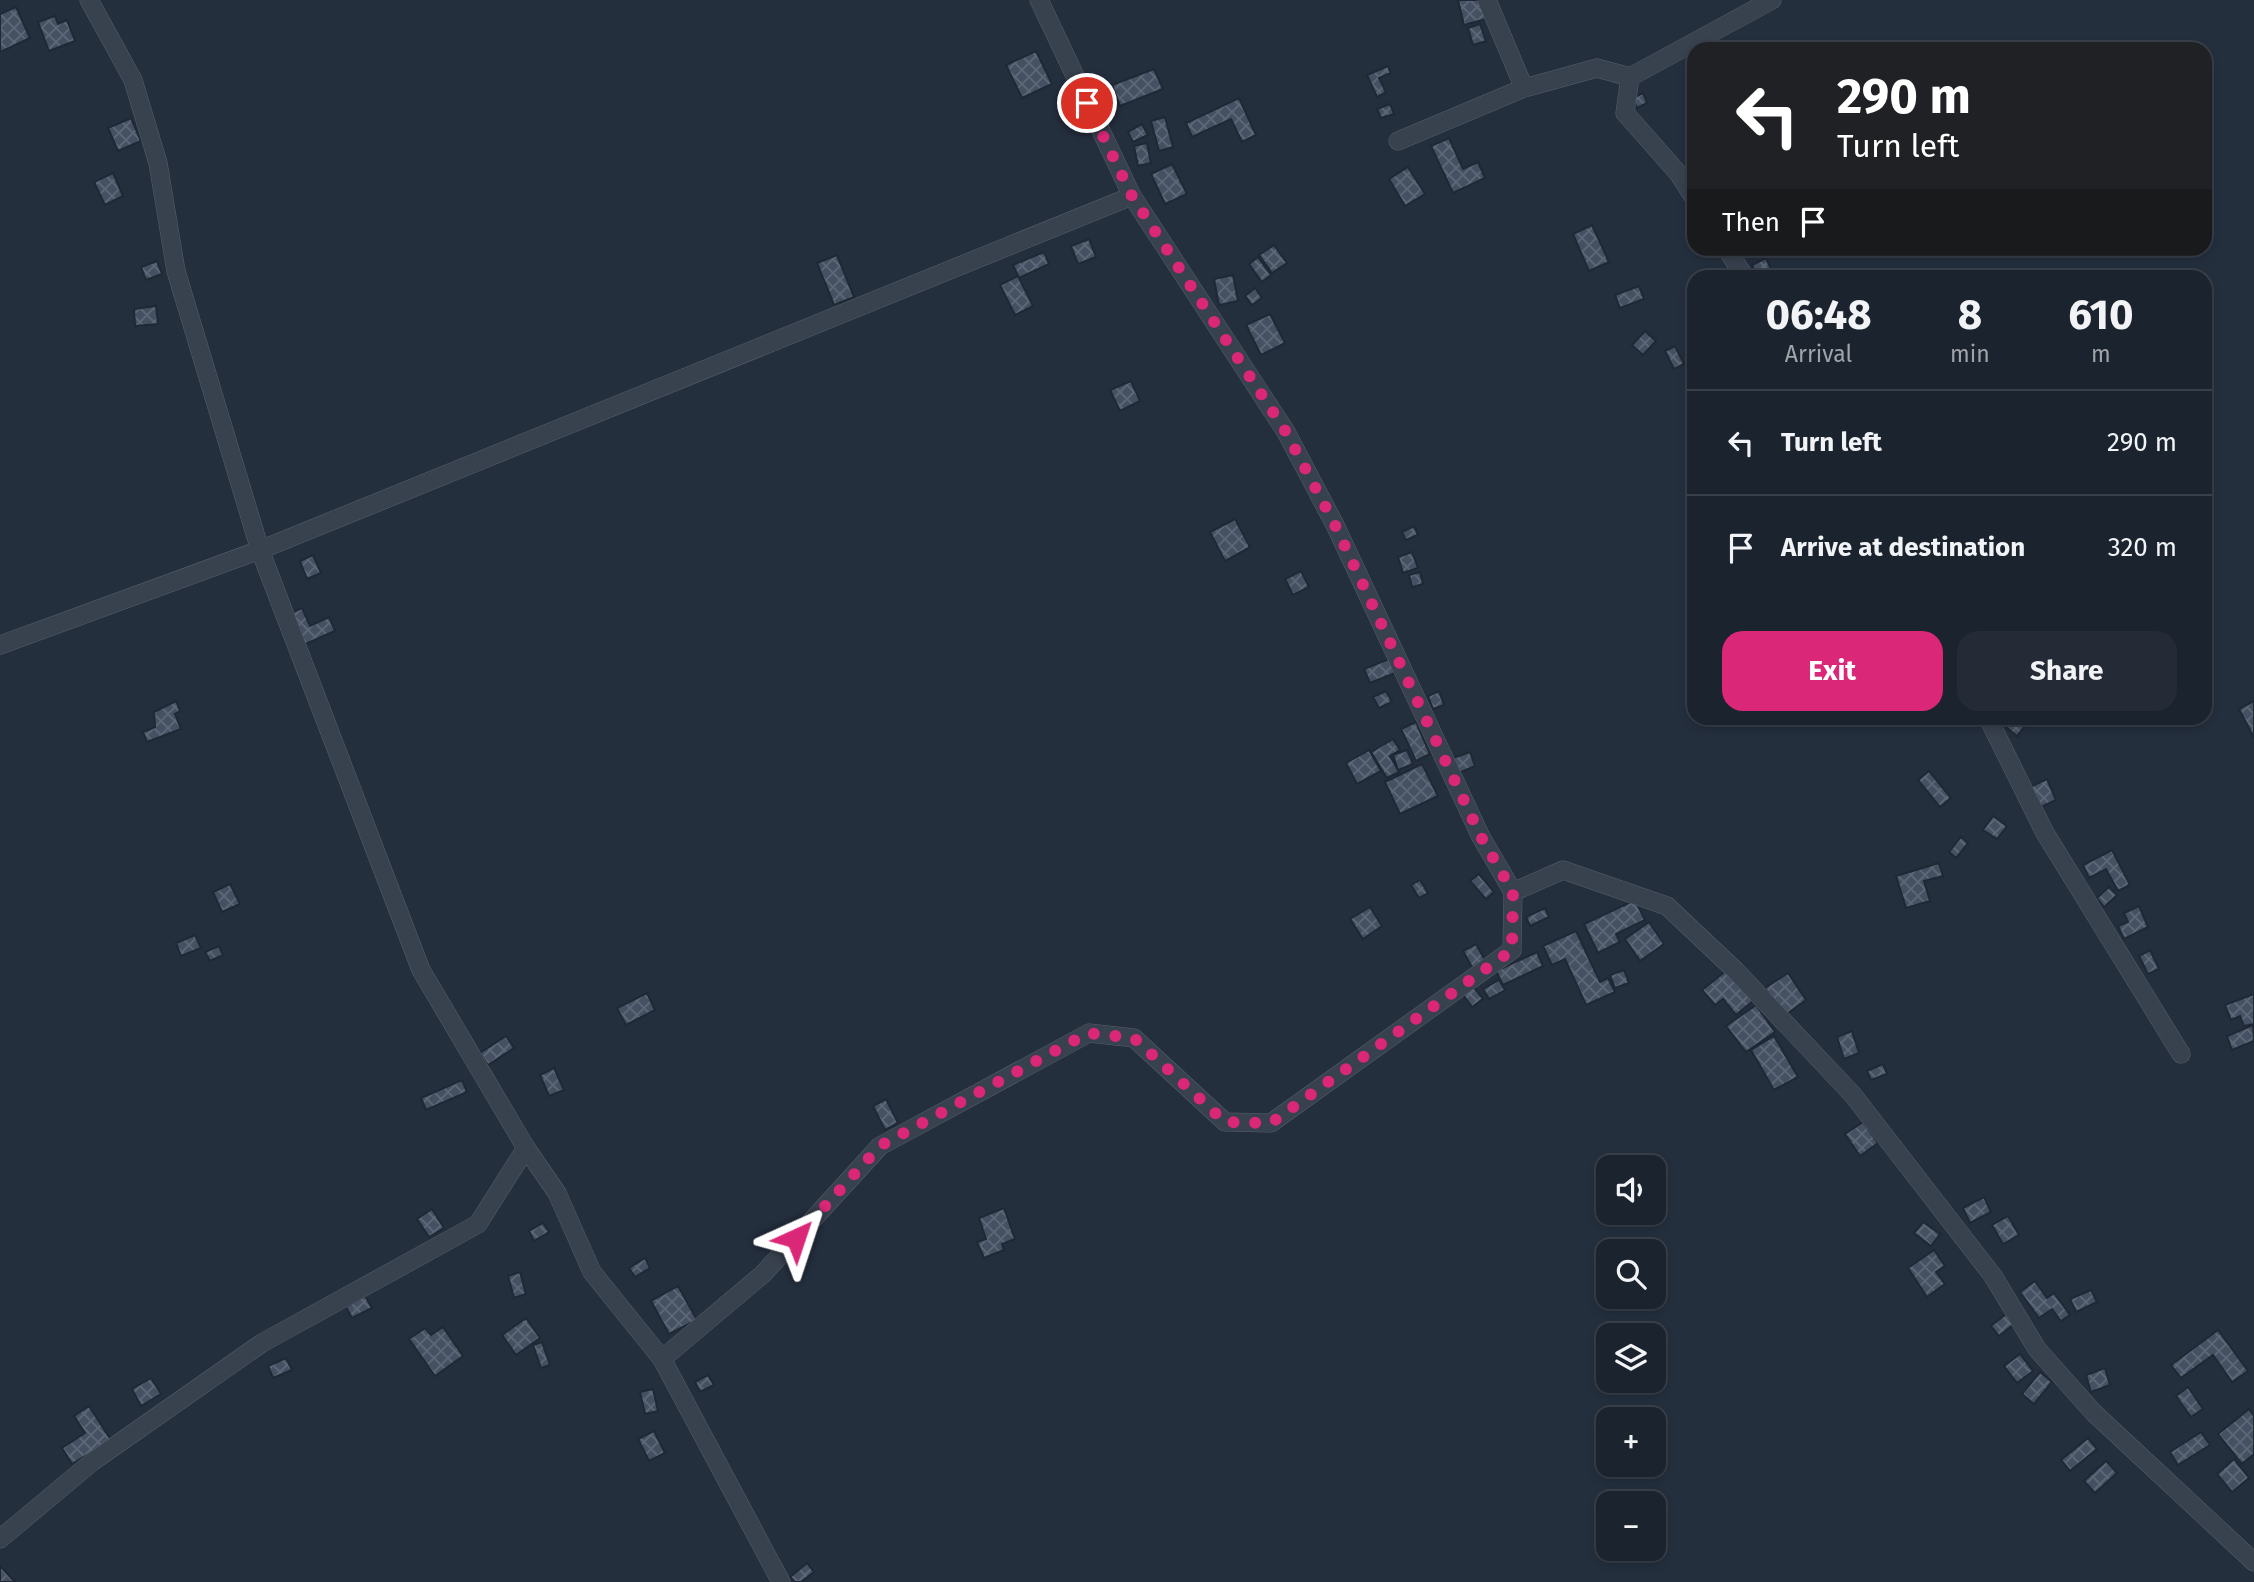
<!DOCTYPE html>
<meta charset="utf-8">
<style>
body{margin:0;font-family:"Fira Sans",sans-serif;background:#242b36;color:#f1f3f6;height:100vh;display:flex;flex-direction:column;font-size:26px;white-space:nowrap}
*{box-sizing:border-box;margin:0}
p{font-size:23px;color:#a0a4aa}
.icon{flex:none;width:38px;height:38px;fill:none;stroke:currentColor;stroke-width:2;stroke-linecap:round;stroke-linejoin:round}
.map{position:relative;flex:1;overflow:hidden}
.drawer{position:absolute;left:1687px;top:270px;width:525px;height:455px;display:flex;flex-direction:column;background:#1b232e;border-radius:21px;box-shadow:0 4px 10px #0003,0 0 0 2px #39404a}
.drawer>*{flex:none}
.top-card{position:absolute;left:1687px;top:42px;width:525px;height:214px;border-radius:21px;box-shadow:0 4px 10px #0003,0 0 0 2px #39404a;background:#202124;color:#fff;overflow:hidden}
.controls{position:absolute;left:1596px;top:1155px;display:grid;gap:14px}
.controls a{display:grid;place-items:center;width:70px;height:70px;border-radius:14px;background:#1b232e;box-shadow:0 4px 10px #0003,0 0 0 2px #39404a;font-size:35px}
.pin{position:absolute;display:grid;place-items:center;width:60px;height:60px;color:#fff;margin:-30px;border:4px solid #fff;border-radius:50%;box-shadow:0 2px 7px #0007}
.me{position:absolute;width:77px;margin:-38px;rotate:42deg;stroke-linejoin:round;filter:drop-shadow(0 0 5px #0008)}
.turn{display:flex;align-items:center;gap:24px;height:147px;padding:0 35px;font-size:32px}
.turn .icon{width:91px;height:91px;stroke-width:2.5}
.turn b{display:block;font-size:49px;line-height:60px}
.then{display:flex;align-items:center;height:66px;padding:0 35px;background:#0003;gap:14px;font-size:26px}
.eta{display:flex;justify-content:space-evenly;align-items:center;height:119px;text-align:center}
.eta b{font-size:42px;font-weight:700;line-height:49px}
.button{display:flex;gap:14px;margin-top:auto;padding:14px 35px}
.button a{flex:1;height:80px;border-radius:21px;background:#db2777;color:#fff;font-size:28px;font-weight:700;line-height:80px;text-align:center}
.button a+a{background:#242b36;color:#f1f3f6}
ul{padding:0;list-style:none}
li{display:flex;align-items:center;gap:21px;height:105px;padding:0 35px;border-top:2px solid #39404a}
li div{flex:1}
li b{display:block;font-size:26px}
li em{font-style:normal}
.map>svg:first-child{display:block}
</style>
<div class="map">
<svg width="2254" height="1582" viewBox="0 0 2254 1582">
<defs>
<pattern id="building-cross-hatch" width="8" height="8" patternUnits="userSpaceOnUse" patternTransform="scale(1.75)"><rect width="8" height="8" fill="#455162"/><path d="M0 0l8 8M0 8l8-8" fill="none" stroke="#5d6877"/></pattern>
</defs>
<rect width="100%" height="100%" fill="#242f3e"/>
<g fill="url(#building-cross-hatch)" stroke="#1f2835" stroke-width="2">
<polygon points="1458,0 1481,0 1486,19 1464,25"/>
<polygon points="16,7 30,38 0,52 0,14"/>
<polygon points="55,16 58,24 67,20 75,41 49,51 38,22"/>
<polygon points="1480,24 1486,41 1473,45 1468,28"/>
<polygon points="1036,51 1052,84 1022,98 1006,65"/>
<polygon points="1388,66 1391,73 1379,78 1386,92 1377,97 1367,75"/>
<polygon points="1154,69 1163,89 1120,106 1112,85"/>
<polygon points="1643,93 1647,103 1637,108 1633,98"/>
<polygon points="1239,98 1256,135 1242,142 1231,119 1192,137 1186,123"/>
<polygon points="1390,104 1394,114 1381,118 1377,109"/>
<polygon points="1165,117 1173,147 1159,151 1151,121"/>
<polygon points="131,118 141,141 118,151 108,128"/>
<polygon points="1142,124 1148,135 1133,142 1128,132"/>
<polygon points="1449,138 1463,169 1478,162 1485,178 1453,193 1431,146"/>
<polygon points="1147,143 1151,163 1138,166 1134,146"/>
<polygon points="1172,164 1187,194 1165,204 1151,174"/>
<polygon points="1408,167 1425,194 1405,206 1389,179"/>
<polygon points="113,173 123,196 105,205 94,182"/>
<polygon points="1592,225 1609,262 1589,271 1573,234"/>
<polygon points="1089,239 1096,257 1078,264 1071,246"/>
<polygon points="1274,245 1287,263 1272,273 1259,255"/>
<polygon points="1044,252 1049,264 1019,278 1013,265"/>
<polygon points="837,255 854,297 834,305 817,263"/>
<polygon points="1258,257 1271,275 1262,282 1249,264"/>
<polygon points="1766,258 1774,276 1757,276 1752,265"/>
<polygon points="157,261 162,274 146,280 141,267"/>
<polygon points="1233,275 1238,301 1219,305 1214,279"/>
<polygon points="1018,276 1033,306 1015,315 1000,285"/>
<polygon points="1639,286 1644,299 1620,308 1615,295"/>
<polygon points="1255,288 1262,298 1252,305 1245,296"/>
<polygon points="156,306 158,324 135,326 134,309"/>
<polygon points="1270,314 1285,343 1261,355 1246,325"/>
<polygon points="1645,331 1656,341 1643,355 1632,345"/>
<polygon points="1675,346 1684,364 1674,369 1665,351"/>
<polygon points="1131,381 1140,401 1120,411 1110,390"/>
<polygon points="1235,519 1250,547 1225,561 1210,532"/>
<polygon points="1414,526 1418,535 1406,540 1402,532"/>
<polygon points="1412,552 1418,568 1403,573 1398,557"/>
<polygon points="313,555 321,573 307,579 300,561"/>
<polygon points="1301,571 1309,587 1293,595 1285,579"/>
<polygon points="1420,572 1423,584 1412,587 1409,575"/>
<polygon points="302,608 310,626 329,617 335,631 303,645 289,614"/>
<polygon points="1389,659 1395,673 1370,683 1364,669"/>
<polygon points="1386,691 1392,702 1379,708 1373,697"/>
<polygon points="1439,691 1444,705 1433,709 1428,696"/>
<polygon points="176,701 180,711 175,714 181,729 147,742 143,732 155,727 154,712"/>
<polygon points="2254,701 2254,738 2239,709"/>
<polygon points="1995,718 2018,718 2026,725 2017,736"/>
<polygon points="1416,722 1430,754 1416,761 1401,729"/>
<polygon points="1393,739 1400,750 1390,756 1399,772 1387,778 1371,752"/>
<polygon points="1369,750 1381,771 1357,784 1346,763"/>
<polygon points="1407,750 1413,764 1398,770 1393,755"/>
<polygon points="1470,752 1475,766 1459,773 1453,758"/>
<polygon points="1422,764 1438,796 1400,814 1385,782"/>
<polygon points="1929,771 1951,798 1940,807 1918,780"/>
<polygon points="2047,779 2056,800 2039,808 2030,787"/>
<polygon points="1993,816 2007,826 1997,839 1983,830"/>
<polygon points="1961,837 1968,843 1956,858 1949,852"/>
<polygon points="2112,850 2130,885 2118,891 2106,869 2089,878 2083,865"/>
<polygon points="1939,863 1943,876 1924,881 1930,901 1906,908 1896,876"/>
<polygon points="1479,874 1494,892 1486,899 1470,881"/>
<polygon points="1420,880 1428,893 1419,898 1411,885"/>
<polygon points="230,884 240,904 222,912 213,892"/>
<polygon points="2109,887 2117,895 2104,907 2097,898"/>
<polygon points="1635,900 1645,920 1616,934 1620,942 1598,953 1584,924"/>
<polygon points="2139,906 2148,927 2124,939 2118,926 2128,922 2124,913"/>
<polygon points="1370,907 1382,926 1363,939 1350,919"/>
<polygon points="1545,908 1549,917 1530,926 1526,917"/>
<polygon points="1649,922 1664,944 1640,961 1625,939"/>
<polygon points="1576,931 1600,982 1608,978 1615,992 1586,1005 1565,959 1552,965 1543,946"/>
<polygon points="195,935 201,948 181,956 176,943"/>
<polygon points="1476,944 1486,962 1473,969 1463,951"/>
<polygon points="219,946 223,955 210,961 205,952"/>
<polygon points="2150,950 2159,969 2148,974 2139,956"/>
<polygon points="1537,952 1543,966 1503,985 1496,971"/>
<polygon points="1624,970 1629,983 1615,988 1610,975"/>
<polygon points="1727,970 1753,1001 1736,1015 1723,999 1715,1005 1702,990"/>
<polygon points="1788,973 1806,1000 1784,1016 1765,988"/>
<polygon points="1499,980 1505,990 1489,999 1483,989"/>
<polygon points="1471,984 1483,999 1472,1007 1461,992"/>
<polygon points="647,993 655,1010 626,1025 617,1008"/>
<polygon points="2254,994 2254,1024 2244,1026 2240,1016 2231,1020 2225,1005"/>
<polygon points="1756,1005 1775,1032 1746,1052 1726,1026"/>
<polygon points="2253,1025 2254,1041 2232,1050 2227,1036"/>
<polygon points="1852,1031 1859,1053 1844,1059 1837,1037"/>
<polygon points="506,1036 514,1048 488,1065 480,1053"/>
<polygon points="1774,1036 1798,1077 1774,1090 1751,1050"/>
<polygon points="1883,1064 1887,1074 1871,1080 1867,1071"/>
<polygon points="554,1068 564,1090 549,1096 540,1075"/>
<polygon points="462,1080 467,1092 426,1110 421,1098"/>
<polygon points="886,1099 898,1123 885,1130 873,1106"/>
<polygon points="1863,1122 1878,1143 1860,1156 1845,1134"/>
<polygon points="1984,1197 1991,1212 1970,1223 1963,1208"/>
<polygon points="1004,1208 1015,1239 1002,1244 1004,1250 984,1258 977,1242 986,1239 979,1218"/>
<polygon points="432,1209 444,1228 429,1237 417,1219"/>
<polygon points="2008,1216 2019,1235 2003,1244 1992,1225"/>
<polygon points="1923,1222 1940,1234 1931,1246 1914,1233"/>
<polygon points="543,1223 549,1232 534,1241 529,1231"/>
<polygon points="1934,1250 1945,1266 1936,1272 1945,1284 1927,1297 1908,1268"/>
<polygon points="645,1258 650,1268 635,1277 629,1268"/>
<polygon points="520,1272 526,1294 514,1298 508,1276"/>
<polygon points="2035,1281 2047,1298 2054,1293 2070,1315 2061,1321 2052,1309 2039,1318 2020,1292"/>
<polygon points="678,1286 697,1320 669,1334 651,1301"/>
<polygon points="2091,1290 2097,1302 2076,1312 2070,1299"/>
<polygon points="365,1296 372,1308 352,1318 346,1307"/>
<polygon points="2006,1314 2014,1324 1999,1336 1991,1326"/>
<polygon points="526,1318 540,1338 516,1355 502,1335"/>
<polygon points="443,1327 463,1356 435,1376 409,1339 425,1328 431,1335"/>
<polygon points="2218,1330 2248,1371 2232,1382 2213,1355 2181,1378 2171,1365"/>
<polygon points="542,1342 550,1365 541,1368 533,1345"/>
<polygon points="2020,1354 2033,1371 2017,1383 2004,1366"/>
<polygon points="286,1358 292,1370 273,1378 268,1366"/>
<polygon points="2105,1368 2110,1385 2091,1392 2086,1375"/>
<polygon points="2040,1372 2052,1382 2034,1404 2022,1394"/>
<polygon points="708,1375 714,1385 700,1392 695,1382"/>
<polygon points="151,1378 161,1394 141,1406 132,1389"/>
<polygon points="2188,1387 2203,1409 2191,1417 2176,1396"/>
<polygon points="653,1389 658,1411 645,1414 640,1392"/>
<polygon points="89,1406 111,1440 72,1464 62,1448 85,1433 74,1416"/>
<polygon points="2249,1409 2254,1416 2254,1454 2242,1464 2218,1434"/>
<polygon points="654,1431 665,1453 649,1461 638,1439"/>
<polygon points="2201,1432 2210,1445 2178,1465 2170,1452"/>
<polygon points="2088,1438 2097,1449 2070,1471 2061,1460"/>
<polygon points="2234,1459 2249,1478 2232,1492 2217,1474"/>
<polygon points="2106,1461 2117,1473 2095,1493 2084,1481"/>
<polygon points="807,1563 814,1572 801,1582 795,1582 790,1577"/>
<polygon points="0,1566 15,1582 0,1582"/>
</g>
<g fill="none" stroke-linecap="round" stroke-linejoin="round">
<g stroke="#565f6c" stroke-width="19">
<g id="street">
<polyline points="89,0 133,80 158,163 176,271 260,550 421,970 526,1148 557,1193 592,1272 662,1359"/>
<polyline points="1039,0 1132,196 1286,432 1335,525 1481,837 1513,892"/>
<polyline points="1487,0 1524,88"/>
<polyline points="1630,77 1625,113 1678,173 1694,198"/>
<polyline points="1398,141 1524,88 1597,68 1630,77 1772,0"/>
<polyline points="1726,248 1744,276"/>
<polyline points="0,645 260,550 1132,196"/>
<polyline points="1988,718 2045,833 2181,1054"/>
<polyline points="0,1539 92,1462 262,1343 478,1224 526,1148"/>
<polyline points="781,1582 662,1359 763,1274 880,1146 1089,1033 1134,1038 1225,1122 1271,1123 1512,950 1513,892 1563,870 1667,906 1736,971 1853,1095 1993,1276 2037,1349 2094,1413 2254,1562"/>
</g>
</g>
<use href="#street" stroke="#38414e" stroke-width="18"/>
</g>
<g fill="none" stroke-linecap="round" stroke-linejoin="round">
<polyline stroke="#db2777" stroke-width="12" stroke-dasharray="0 21.6" points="796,1238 880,1146 1088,1033 1134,1038 1225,1122 1271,1123 1512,950 1513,892 1481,837 1335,525 1286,432 1132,196 1087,103"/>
</g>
</svg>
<div class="controls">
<a><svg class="icon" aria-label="sound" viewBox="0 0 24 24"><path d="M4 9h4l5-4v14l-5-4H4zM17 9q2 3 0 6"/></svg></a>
<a><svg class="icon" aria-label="search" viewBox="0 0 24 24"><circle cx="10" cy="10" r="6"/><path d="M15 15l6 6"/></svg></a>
<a><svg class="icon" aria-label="layers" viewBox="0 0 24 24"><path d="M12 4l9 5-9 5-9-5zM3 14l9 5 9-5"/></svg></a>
<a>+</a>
<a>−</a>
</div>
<div class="pin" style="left:1087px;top:103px;background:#d93025"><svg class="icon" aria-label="arrive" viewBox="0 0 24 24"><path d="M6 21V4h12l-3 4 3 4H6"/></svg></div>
<svg class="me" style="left:796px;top:1238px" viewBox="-20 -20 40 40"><path d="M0-17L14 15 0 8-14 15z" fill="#db2777" stroke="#fff" stroke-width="4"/></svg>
<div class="top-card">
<div class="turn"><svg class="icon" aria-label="left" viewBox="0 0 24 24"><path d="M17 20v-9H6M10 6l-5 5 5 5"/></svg><div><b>290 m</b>Turn left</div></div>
<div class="then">Then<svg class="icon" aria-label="arrive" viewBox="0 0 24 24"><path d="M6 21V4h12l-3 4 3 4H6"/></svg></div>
</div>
<section class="drawer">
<div class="eta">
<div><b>06:48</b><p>Arrival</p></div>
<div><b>8</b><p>min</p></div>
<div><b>610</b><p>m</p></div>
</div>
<ul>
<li><svg class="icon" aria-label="left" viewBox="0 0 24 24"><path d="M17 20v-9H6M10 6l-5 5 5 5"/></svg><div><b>Turn left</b></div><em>290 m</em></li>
<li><svg class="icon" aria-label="arrive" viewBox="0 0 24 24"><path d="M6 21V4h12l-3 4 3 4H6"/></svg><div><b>Arrive at destination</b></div><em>320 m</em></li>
</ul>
<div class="button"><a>Exit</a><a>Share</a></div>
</section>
</div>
